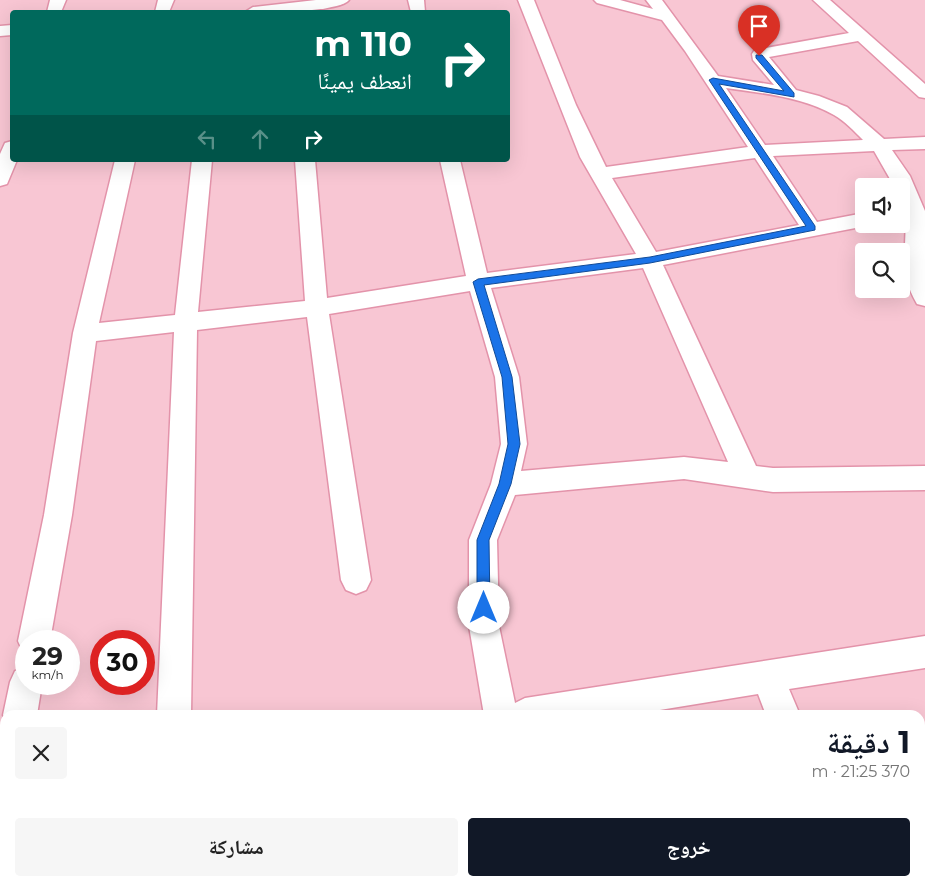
<!DOCTYPE html>
<html lang="ar">
<meta charset="utf-8">
<style>
body{margin:0;font-family:Montserrat,"Noto Naskh Arabic",sans-serif;background:#f6f6f6;color:#222;direction:rtl;height:100vh;display:flex;flex-direction:column;font-size:19px;white-space:nowrap}
*{box-sizing:border-box;margin:0}
p{font-size:16px;color:#767676}
.icon{flex:none;width:28px;height:28px;fill:none;stroke:currentColor;stroke-width:2;stroke-linecap:round;stroke-linejoin:round}
.map{position:relative;flex:1;overflow:hidden;direction:ltr}
.details{position:absolute;left:0px;top:710px;width:925px;height:176px;display:flex;flex-direction:column;background:#fff;border-radius:15px 15px 0 0;box-shadow:0 5px 20px #0002;direction:rtl}
.details>*{flex:none}
.banner{position:absolute;left:10px;top:10px;width:500px;height:152px;border-radius:5px;box-shadow:0 5px 20px #0002;direction:rtl;background:#00695c;color:#fff;overflow:hidden}
.tools{position:absolute;left:855px;top:178px;display:grid;gap:10px}
.tools a{display:grid;place-items:center;width:55px;height:55px;border-radius:5px;background:#fff;box-shadow:0 5px 20px #0002;font-size:25px}
.speed{position:absolute;left:15px;top:630px;display:flex;gap:10px;font-size:25px;font-weight:700;text-align:center}
.speed>*{display:grid;place-content:center;width:65px;height:65px;border-radius:50%;background:#fff;box-shadow:0 5px 20px #0002;line-height:1}
.speed small{font-size:12px;font-weight:400}
.speed .limit{border:8px solid #d22;background:#fff;color:#111}
.pin{position:absolute;display:grid;place-items:center;width:42px;height:42px;color:#fff;margin:-51px -21px;border-radius:50% 50% 50% 0;rotate:-45deg;box-shadow:0 0 5px #0007}
.pin .icon{rotate:45deg}
.me{position:absolute;width:55px;margin:-28px;rotate:0deg;stroke-linejoin:round;filter:drop-shadow(0 0 4px #0008)}
.turn{display:flex;align-items:center;gap:18px;height:105px;padding:0 15px;font-size:22px}
.turn .icon{width:65px;height:65px;stroke-width:2.5}
.turn b{display:block;font-size:35px;line-height:42px}
.lanes{display:flex;align-items:center;height:48px;padding:0 15px;background:#0003;justify-content:center;gap:25px;direction:ltr}
.lanes .off{opacity:.35}
.round{display:grid;place-items:center;flex:none;width:52px;height:52px;border-radius:5px;background:#f6f6f6}
.head{display:flex;align-items:center;justify-content:space-between;height:85px;padding:0 15px}
h1{font-size:30px;font-weight:700;line-height:38px;color:#111827}
.cta{display:flex;gap:10px;margin-top:auto;padding:10px 15px}
.cta a{flex:1;height:58px;border-radius:5px;background:#111827;color:#fff;font-size:20px;font-weight:700;line-height:58px;text-align:center}
.cta a+a{background:#f6f6f6;color:#222}
.map>svg:first-child{display:block}
</style>
<div class="map">
<svg width="925" height="886" viewBox="0 0 925 886">
<rect width="100%" height="100%" fill="#f8c6d3"/>
<g fill="none" stroke-linecap="round" stroke-linejoin="round">
<g stroke="#e393aa" stroke-width="3">
<g id="minor">
<polygon points="50,0 66,0 61,12 47,12"/>
<polygon points="158,0 174,0 169,12 155,12"/>
<path d="M316,0H349C340,12 261,14 245,12L253,7Z"/>
<polygon points="408,0 424,0 425,12 411,12"/>
<path d="M518,0H534L576,105L606,167L748,147L685,51L662,20L597,3L594,0H620L653,9L646,0H662L718,76L774,85L753,60L752,54L754,51L760,49L849,33L813,0H830L925,84V98L919,97L858,41L769,57L796,90L819,96L847,107L884,139L925,137V149L892,150L910,176L925,211V306L917,304C897,270 908,247 905,213C904,204 901,197 901,186H894L874,151L773,156L817,222L864,213V224L871,225L663,265L756,466L773,468L925,466V490L773,492L684,479L515,495L497,540L499,626L515,703L525,698L925,636V668L789,689L800,715H766L758,694L629,715H484L469,626V540L491,484L501,444L495,377L470,291L329,314L371,580L366,590L356,594L346,590L341,580L307,317L197,330L191,715H157L174,332L96,341L72,515L50,641H26V653L23,652L18,641L44,515L73,333L115,160H135L99,323L175,315L192,160H212L198,312L305,301L295,160H315L327,298L466,276L440,160H460L487,273L636,254L580,157ZM726,88C761,93 803,97 834,115C845,121 854,131 863,140L765,145ZM755,158L799,225L656,252L612,178ZM643,268L728,462L684,457L521,471L527,444L519,377L491,288Z"/>
<polygon points="12,25 12,35 0,36 0,26"/>
<polygon points="12,141 12,160 17,160 7,184 0,186 0,154 5,143"/>
<polygon points="26,666 26,684 42,684 37,715 5,715 5,719 3,715 10,682 15,671"/>
<polygon points="5,776 5,836 0,838 0,779"/>
<polygon points="266,881 304,881 305,886 267,886"/>
<polygon points="512,881 550,881 551,886 513,886"/>
<polygon points="831,881 869,881 871,886 833,886"/>
</g>
</g>
<use href="#minor" fill="#fff" fill-rule="evenodd"/>
</g>
<polygon fill="#1a73e8" stroke="#114b97" points="756,55 762,55 794,93 794,97 719,84 815,226 815,230 650,263 484,285 512,377 520,444 511,484 489,540 490,608 488,613 484,615 479,613 477,608 477,540 499,484 508,444 502,377 473,282 478,279 650,257 806,226 709,80 713,78 784,91 756,58"/>
</svg>
<div class="tools">
<a><svg class="icon" aria-label="sound" viewBox="0 0 24 24"><path d="M4 9h4l5-4v14l-5-4H4zM17 9q2 3 0 6"/></svg></a>
<a><svg class="icon" aria-label="search" viewBox="0 0 24 24"><circle cx="10" cy="10" r="6"/><path d="M15 15l6 6"/></svg></a>
</div>
<div class="speed"><div>29<small>km/h</small></div><div class="limit">30</div></div>
<div class="pin" style="left:759px;top:56px;background:#d93025"><svg class="icon" aria-label="arrive" viewBox="0 0 24 24"><path d="M6 21V4h12l-3 4 3 4H6"/></svg></div>
<svg class="me" style="left:484px;top:608px" viewBox="-20 -20 40 40"><circle r="19" fill="#fff"/><path d="M0-13L10 11 0 6-10 11z" fill="#1a73e8"/></svg>
<div class="banner">
<div class="turn"><svg class="icon" aria-label="right" viewBox="0 0 24 24"><path d="M7 20v-9h11M14 6l5 5-5 5"/></svg><div><b>110 m</b>انعطف يمينًا</div></div>
<div class="lanes"><svg class="icon off" aria-label="left" viewBox="0 0 24 24"><path d="M17 20v-9H6M10 6l-5 5 5 5"/></svg><svg class="icon off" aria-label="ahead" viewBox="0 0 24 24"><path d="M12 20V5M6 11l6-6 6 6"/></svg><svg class="icon" aria-label="right" viewBox="0 0 24 24"><path d="M7 20v-9h11M14 6l5 5-5 5"/></svg></div>
</div>
<section class="details">
<div class="head"><div><h1>1 دقيقة</h1><p>370 m · 21:25</p></div><a class="round"><svg class="icon" aria-label="close" viewBox="0 0 24 24"><path d="M6 6l12 12M18 6L6 18"/></svg></a></div>
<div class="cta"><a>خروج</a><a>مشاركة</a></div>
</section>
</div>
